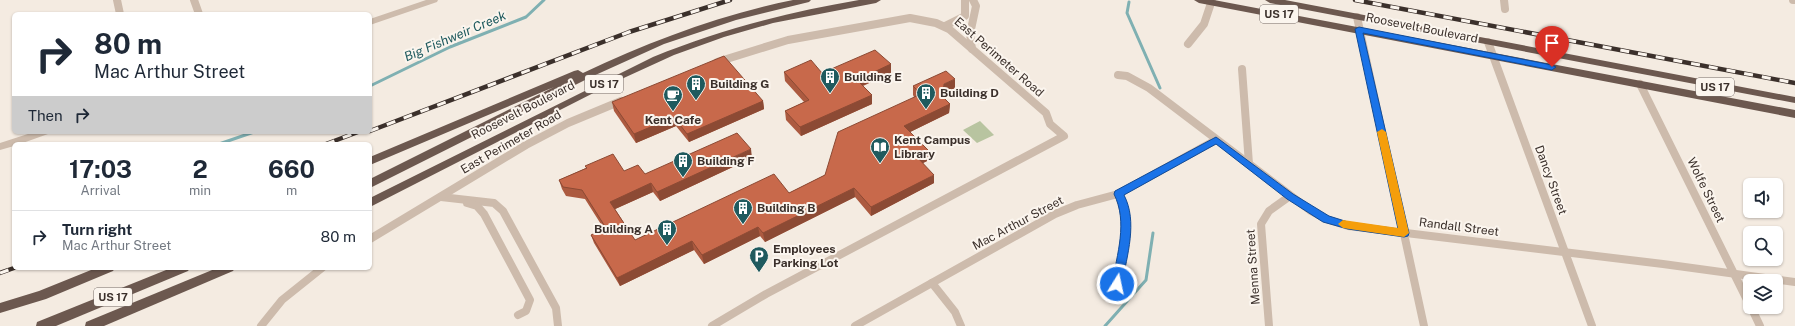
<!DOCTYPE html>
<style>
body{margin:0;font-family:"Public Sans",sans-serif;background:#f2f2f3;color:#1f2937;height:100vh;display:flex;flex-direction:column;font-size:15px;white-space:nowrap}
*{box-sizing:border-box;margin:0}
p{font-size:13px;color:#747a83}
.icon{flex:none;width:22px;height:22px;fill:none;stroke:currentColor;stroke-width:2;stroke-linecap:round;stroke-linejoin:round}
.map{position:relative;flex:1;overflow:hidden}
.side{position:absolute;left:12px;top:142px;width:360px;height:128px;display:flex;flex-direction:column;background:#fff;border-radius:6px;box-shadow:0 1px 3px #0004}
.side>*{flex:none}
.top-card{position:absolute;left:12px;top:12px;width:360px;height:122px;border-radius:6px;box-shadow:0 1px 3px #0004;background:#fff;color:#1f2937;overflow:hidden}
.tools{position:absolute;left:1743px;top:178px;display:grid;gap:8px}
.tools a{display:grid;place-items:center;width:40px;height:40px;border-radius:6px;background:#fff;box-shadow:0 1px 3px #0004;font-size:20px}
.pin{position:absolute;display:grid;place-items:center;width:34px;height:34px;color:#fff;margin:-41px -17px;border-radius:50% 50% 50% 0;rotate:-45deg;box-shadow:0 0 4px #0007}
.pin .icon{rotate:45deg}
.me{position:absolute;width:44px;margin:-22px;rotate:10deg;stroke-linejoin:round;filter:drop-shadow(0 0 3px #0008)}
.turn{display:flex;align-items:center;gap:14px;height:84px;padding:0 16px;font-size:18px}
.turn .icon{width:52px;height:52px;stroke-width:2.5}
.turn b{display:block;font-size:28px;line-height:34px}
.then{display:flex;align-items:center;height:38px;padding:0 16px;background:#0003;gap:8px;font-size:15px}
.eta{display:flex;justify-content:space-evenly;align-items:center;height:68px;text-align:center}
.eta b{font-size:24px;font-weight:700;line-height:28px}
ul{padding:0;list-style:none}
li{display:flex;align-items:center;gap:12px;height:52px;padding:0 16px;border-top:1px solid #e0e1e3}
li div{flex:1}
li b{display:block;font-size:15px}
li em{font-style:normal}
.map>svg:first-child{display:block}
</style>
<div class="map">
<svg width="1795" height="326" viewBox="0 0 1795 326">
<rect width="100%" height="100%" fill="#f4ebe1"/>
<polygon fill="#b8c4a0" points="980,121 994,135 977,143 963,130"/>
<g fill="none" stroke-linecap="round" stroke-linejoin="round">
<g stroke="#7fb0b2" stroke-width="3">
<polyline points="1129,2 1127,13 1160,88"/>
<polyline points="370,86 450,47 526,17 544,0"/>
<polyline points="219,144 254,132"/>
<polyline points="1105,326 1146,280 1153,233"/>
</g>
<g stroke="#cdbbac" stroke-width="8">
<polyline points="117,0 120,14"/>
<polyline points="194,0 199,14"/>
<polyline points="1504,0 1505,9"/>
<polyline points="1793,0 1795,0"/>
<polyline points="1357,17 1424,326"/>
<polyline points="945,26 965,16 965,0"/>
<polyline points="1488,42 1592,326"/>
<polyline points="1188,44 1204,24 1212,0"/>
<polyline points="972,49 970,34 976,6 973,0"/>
<polyline points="1242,69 1249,164"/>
<polyline points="1118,75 1127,76 1149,88 1311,211 1326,219 1348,226 1663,264 1795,282"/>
<polyline points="1640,84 1750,306"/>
<polyline points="441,197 494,203 503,211 556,308 558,326"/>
<polyline points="467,203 477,206 484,214 530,300 526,311 518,315"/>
<polyline points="370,239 526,145 568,123 621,101"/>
<polyline points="932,283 955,312 961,326"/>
<path d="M1117,284C1123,253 1131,224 1118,194"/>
<polyline points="1751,307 1760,326"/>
<polyline points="261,326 282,300 322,268"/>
<polyline points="712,326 766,294 1064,136 1050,124 1046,113 949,29 936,23 910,18 788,40 717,62"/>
<polyline points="855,326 1055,214 1077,205 1118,194 1216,140"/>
<polyline points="1269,326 1261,224 1269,211 1290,196"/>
</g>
<g fill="#cdbbac" fill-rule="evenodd">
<polygon points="426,0 438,0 437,2 370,25 370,19"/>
<polygon points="34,132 50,132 48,134 20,144 14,144 14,146 0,150 0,143"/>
</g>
<g fill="#6c584f" fill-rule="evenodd">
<path d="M793,0H811L809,2L736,20L664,44L591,77L370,188V179L554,87L370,165V157L574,71L578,70L583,73C651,41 719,15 793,0Z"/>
<path d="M859,0H881L876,3L773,23L724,37L674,55L615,82L370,207V198L653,57C719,30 788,12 859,0Z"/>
<polygon points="1194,0 1214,0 1795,110 1795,118 1199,3"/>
<polygon points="1265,0 1285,0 1795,97 1795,103 1270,3"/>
<polygon points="96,268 115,268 113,271 46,299 0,313 0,303 39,291"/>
<polygon points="171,268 190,268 188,271 56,326 36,326 37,322"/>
<polygon points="217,268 235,268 233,271 104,326 85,326 86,322"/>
</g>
<g stroke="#3b302b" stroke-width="4.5">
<g id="rail">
<polyline points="1355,0 1795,83"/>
<polyline points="370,131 629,32 730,0"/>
<polyline points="326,144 358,132"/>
<polyline points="0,273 14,268"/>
</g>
</g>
<use href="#rail" stroke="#fbf5ee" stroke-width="3" stroke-dasharray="9" stroke-linecap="butt"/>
</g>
<g fill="#ac5a40">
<polygon points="891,64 891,73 863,86 872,95 872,104 801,136 786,120 785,111 804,102 785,81 784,72 822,73"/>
<polygon points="913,86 955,88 944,93 943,97 950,104 949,113 910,132 929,160 923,163 934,183 871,216 855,197 765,242 760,236 704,264 694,250 620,286 594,243 591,235 604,229 585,199 566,196 562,189 559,180 586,168 585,166 645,174 752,158 660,201 653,192 615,209 635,240 789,193 825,175 914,97 913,95"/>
<polygon points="763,101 764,109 689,142 676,126 636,143 614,111 612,102"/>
</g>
<g fill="#8c4a34">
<polygon points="891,64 891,73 857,88 857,80"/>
<polygon points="955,79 955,88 944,93 941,105 942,96 944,84"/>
<polygon points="872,95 872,104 801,136 800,127"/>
<polygon points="763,101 764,109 689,142 687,134"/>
<polygon points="950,104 949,113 904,135 904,126"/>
<polygon points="674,117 676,126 636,143 634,134"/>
<polygon points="751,149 752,158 660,201 657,192"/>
<polygon points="929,151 929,160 917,166 917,157"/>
<polygon points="934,175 934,183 871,216 871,207"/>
<polygon points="651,183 653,192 613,210 610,202"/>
<polygon points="854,188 855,197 765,242 763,233"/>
<polygon points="758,227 760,236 704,264 702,255"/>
<polygon points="692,241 694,250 620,286 617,278"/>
</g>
<g fill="#c8694b" stroke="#8c4a34">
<polygon points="875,50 891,64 857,80 872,95 800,127 785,111 809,100 784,72 811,60 822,73"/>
<polygon points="724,56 763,101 687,134 674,117 634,134 612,102"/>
<polygon points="946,71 955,79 944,84 942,96 950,104 904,126 929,151 917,157 934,175 871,207 854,188 763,233 758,227 702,255 692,241 617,278 591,235 606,228 582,190 563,187 559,180 587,168 585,166 613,154 624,171 638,165 645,174 737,133 751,149 657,192 651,183 610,202 635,240 774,174 789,193 825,175 838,132 921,94 913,86"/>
</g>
<path fill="#1a73e8" stroke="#114b97" d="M1359,27L1552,65L1556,67L1552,70L1363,33L1409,233L1408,236L1404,237L1348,229L1323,222L1287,199L1216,144L1124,195C1138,222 1127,255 1122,284L1120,287H1113L1112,284C1117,254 1128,222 1114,194L1115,191L1216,137L1293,194L1329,216L1348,222L1398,229L1355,29Z"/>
<polygon fill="#f59e0b" points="1382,129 1386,132 1409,233 1404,237 1343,228 1338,224 1343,220 1398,228 1377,132"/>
<defs>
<g id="building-pin" transform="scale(1)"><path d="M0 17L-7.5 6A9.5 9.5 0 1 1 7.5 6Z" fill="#1f5a5e" stroke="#fbf5ee"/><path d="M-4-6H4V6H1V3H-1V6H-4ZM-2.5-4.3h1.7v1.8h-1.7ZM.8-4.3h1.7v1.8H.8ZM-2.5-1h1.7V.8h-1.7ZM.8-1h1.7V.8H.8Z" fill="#fff"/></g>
<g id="cafe-pin" transform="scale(1)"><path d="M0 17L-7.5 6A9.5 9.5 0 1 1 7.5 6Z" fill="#1f5a5e" stroke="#fbf5ee"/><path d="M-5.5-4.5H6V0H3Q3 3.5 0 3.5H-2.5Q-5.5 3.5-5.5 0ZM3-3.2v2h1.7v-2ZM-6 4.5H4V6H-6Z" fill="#fff"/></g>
<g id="library-pin" transform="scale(1)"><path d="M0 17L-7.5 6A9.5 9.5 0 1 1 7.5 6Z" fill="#1f5a5e" stroke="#fbf5ee"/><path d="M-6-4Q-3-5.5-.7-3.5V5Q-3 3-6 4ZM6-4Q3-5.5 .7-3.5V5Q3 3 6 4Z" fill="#fff"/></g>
<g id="parking-pin" transform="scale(1)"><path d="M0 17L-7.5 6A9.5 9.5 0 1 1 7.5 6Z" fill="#1f5a5e" stroke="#fbf5ee"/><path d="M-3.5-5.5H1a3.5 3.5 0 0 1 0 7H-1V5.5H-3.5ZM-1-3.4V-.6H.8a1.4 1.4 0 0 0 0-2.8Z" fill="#fff"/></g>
</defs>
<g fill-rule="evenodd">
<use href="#building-pin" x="830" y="77"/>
<use href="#building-pin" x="696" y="84"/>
<use href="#building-pin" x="926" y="93"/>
<use href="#cafe-pin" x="673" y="95"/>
<use href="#library-pin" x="880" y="147"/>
<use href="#building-pin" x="683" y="161"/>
<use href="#building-pin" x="743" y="208"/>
<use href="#building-pin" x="667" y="229"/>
<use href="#parking-pin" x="759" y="256"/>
</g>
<g text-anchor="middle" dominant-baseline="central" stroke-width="4" stroke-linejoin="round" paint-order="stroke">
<g fill="#fbf5ee" stroke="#756b66" stroke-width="1">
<rect x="1260" y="5" width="38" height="18" rx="3"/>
<rect x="585" y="75" width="38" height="18" rx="3"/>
<rect x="1696" y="78" width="38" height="18" rx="3"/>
<rect x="94" y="288" width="38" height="18" rx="3"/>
</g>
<g font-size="11" font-weight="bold" fill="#3b302b">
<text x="1279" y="14">US 17</text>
<text x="604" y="84">US 17</text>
<text x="1715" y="87">US 17</text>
<text x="113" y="297">US 17</text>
</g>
<g font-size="12" fill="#3b302b" stroke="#fbf5ee">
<text transform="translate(1422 28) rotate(11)">Roosevelt Boulevard</text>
<text transform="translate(999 57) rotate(41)">East Perimeter Road</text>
<text transform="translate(523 110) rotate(-27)">Roosevelt Boulevard</text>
<text transform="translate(511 142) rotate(-30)">East Perimeter Road</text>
<text transform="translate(1551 180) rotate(70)">Dancy Street</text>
<text transform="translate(1706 190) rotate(64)">Wolfe Street</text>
<text transform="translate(1018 223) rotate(-28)">Mac Arthur Street</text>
<text transform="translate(1459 227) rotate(7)">Randall Street</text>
<text transform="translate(1253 267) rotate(-94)">Menna Street</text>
</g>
<g font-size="12" font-weight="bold" fill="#3b302b" stroke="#fbf5ee" text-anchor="start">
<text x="844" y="77">Building E</text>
<text x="710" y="84">Building G</text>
<text x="940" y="93">Building D</text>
<text x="673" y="120" text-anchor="middle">Kent Cafe</text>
<text x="894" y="140">Kent Campus<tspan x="894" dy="14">Library</tspan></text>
<text x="697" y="161">Building F</text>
<text x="757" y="208">Building B</text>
<text x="653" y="229" text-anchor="end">Building A</text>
<text x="773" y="249">Employees<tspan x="773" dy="14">Parking Lot</tspan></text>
</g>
<g font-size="13" font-style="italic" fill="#1f5a5e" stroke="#fbf5ee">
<text transform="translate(455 36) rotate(-23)">Big Fishweir Creek</text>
</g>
</g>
</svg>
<div class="tools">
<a><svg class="icon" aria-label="sound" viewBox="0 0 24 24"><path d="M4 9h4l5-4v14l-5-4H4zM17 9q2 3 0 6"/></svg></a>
<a><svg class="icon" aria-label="search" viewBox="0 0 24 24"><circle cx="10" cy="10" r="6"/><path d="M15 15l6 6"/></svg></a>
<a><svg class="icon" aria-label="layers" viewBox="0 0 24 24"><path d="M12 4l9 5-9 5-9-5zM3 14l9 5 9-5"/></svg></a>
</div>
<div class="pin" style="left:1552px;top:67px;background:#d93025"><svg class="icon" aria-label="arrive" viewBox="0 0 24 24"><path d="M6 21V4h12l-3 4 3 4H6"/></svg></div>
<svg class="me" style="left:1117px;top:284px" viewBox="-20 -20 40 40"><circle r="17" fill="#1a73e8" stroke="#fff" stroke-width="3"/><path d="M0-11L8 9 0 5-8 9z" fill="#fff"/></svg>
<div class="top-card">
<div class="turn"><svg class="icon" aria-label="right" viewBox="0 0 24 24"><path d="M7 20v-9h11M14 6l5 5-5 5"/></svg><div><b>80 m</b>Mac Arthur Street</div></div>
<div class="then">Then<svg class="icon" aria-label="right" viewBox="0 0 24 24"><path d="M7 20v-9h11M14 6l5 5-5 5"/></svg></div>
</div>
<section class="side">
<div class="eta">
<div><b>17:03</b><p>Arrival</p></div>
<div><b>2</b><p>min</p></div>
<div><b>660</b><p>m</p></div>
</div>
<ul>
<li><svg class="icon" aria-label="right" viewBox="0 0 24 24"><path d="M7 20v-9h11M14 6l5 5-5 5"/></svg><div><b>Turn right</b><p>Mac Arthur Street</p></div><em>80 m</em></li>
</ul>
</section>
</div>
